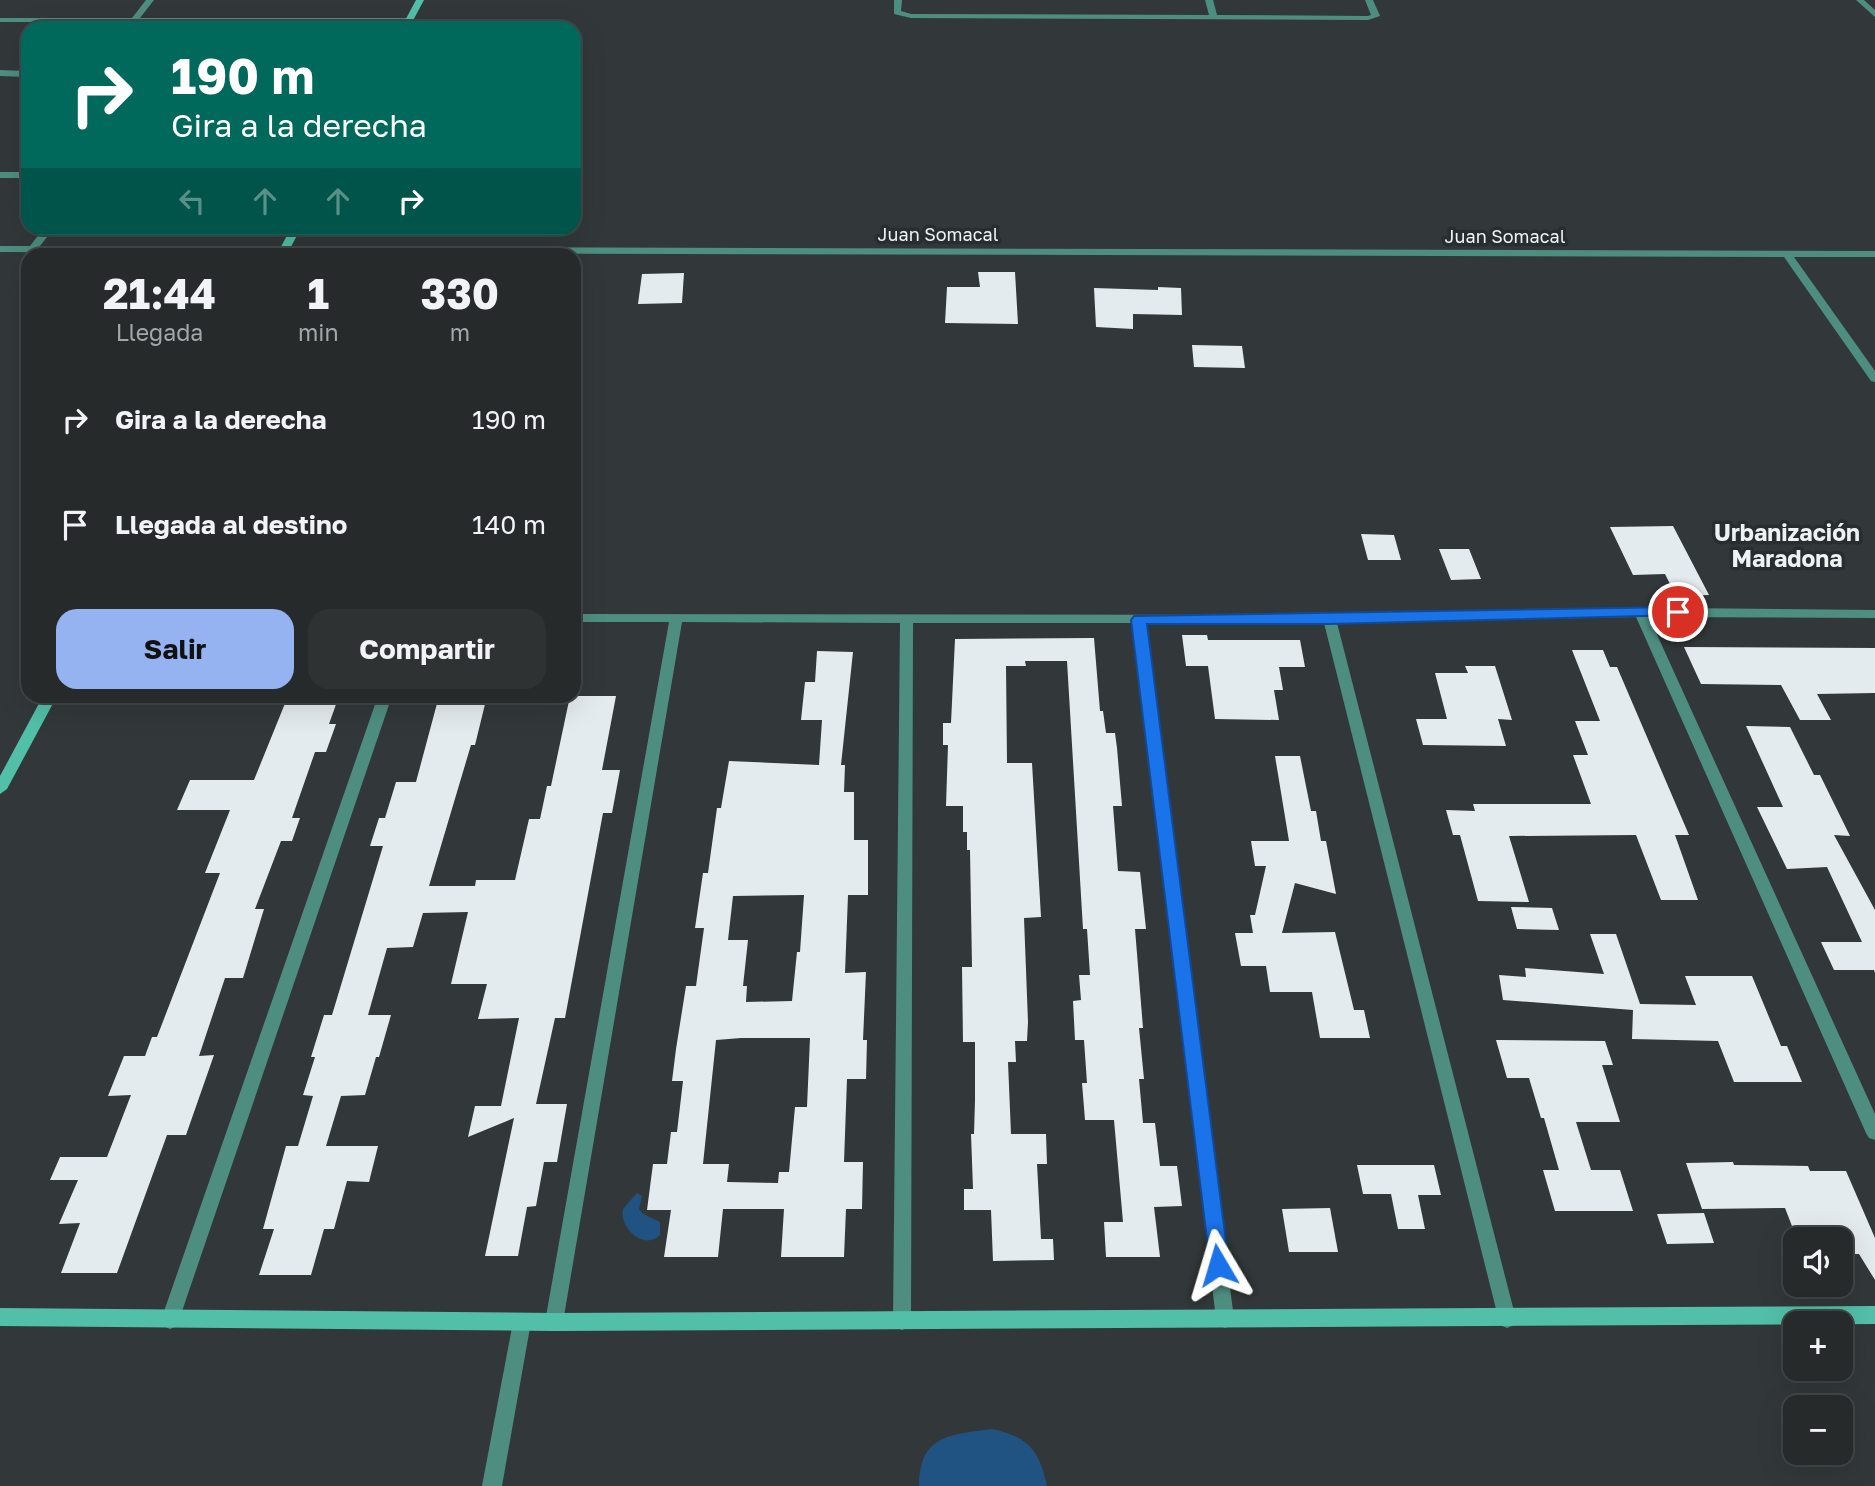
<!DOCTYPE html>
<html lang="es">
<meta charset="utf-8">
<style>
body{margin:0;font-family:"Golos Text",sans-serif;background:#2e3233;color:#f1f3f6;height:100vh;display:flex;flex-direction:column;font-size:26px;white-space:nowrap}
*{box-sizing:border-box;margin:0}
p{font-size:23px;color:#a4a7a9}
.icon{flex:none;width:38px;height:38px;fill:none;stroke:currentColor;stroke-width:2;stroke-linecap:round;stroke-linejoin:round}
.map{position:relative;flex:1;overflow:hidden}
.side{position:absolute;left:21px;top:248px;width:560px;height:455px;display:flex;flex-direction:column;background:#262a2b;border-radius:21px;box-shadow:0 7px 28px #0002,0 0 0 2px #424647}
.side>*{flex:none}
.top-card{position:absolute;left:21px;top:21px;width:560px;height:214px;border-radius:21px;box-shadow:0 7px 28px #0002,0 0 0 2px #424647;background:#00695c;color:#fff;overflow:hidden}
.controls{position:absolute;left:1783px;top:1227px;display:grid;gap:14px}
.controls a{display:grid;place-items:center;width:70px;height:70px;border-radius:14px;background:#262a2b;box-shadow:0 7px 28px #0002,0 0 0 2px #424647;font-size:35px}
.pin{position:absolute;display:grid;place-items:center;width:60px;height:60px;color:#fff;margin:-30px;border:4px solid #fff;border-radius:50%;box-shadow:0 2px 7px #0007}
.me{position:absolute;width:77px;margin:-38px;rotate:353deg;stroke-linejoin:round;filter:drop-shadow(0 0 5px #0008)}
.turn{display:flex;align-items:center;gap:24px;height:147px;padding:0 35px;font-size:32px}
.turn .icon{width:91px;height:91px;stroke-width:2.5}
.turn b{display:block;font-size:49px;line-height:60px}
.lanes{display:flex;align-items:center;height:66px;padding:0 35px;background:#0003;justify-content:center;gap:35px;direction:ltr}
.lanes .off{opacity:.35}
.eta{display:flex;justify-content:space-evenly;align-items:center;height:119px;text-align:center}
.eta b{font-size:42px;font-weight:700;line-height:49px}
.button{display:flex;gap:14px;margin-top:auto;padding:14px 35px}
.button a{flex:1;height:80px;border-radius:21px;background:#95b2f1;color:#111;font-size:28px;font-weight:700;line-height:80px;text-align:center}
.button a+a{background:#2e3233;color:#f1f3f6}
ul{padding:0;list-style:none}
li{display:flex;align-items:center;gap:21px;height:105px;padding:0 35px}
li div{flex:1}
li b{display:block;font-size:26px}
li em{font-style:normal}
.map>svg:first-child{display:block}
</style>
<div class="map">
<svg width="1875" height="1486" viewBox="0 0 1875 1486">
<rect width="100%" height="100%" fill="#323839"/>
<g fill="#205282">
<path d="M637,1193L642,1196L639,1209L643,1214L660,1222V1235C644,1251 619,1228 623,1209Z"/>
<path d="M992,1429C1028,1437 1039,1449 1047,1486H919C920,1434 950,1435 992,1429Z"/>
</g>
<g fill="#e4ebee" fill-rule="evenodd">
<polygon points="978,272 1015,272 1018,324 945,323 947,287 980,287"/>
<polygon points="684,273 682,303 638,304 642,274"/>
<polygon points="1158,287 1181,288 1182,315 1133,314 1133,329 1096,327 1094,288 1158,290"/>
<polygon points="1192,345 1242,346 1245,368 1194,367"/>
<polygon points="1673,526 1709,595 1676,596 1665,574 1633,575 1610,527"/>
<polygon points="1361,534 1394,535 1401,560 1368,560"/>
<polygon points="1439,549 1469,549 1481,579 1451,580"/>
<polygon points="1182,635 1207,635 1208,640 1300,640 1305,667 1279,667 1283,690 1274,690 1279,720 1215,719 1208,666 1186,666"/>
<polygon points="1094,638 1100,711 1103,711 1106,733 1115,733 1117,748 1122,806 1113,806 1118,871 1140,872 1146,929 1135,929 1143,1028 1139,1028 1144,1079 1139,1079 1143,1123 1155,1123 1160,1166 1177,1166 1182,1206 1154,1207 1160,1257 1106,1257 1104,1222 1123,1222 1114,1120 1085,1120 1082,1083 1087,1083 1084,1040 1075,1040 1073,1001 1081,1000 1079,975 1090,975 1087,929 1083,929 1067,661 1025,661 1026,666 1006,666 1007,763 1032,763 1041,917 1024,918 1028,1022 1027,1041 1015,1041 1016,1062 1008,1062 1011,1134 1046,1134 1047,1164 1037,1164 1041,1239 1053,1239 1054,1260 993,1261 991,1210 964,1210 964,1189 973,1189 971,1134 974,1134 975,1100 975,1042 963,1042 962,967 972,967 970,850 967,850 967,832 963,832 963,806 946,806 948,745 943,745 943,723 951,723 955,639"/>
<polygon points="1684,647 1875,648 1875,693 1817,694 1831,720 1800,720 1781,685 1701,684"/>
<polygon points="1572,650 1603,650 1610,667 1617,667 1689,835 1675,835 1698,900 1661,900 1636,835 1509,836 1529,902 1478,901 1460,835 1453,835 1446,810 1475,811 1473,804 1591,804 1573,755 1588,755 1575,721 1600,721"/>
<path d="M817,651L853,652L841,765H845L844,792H854V840H868V895H848L845,973L866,972L863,1040H867L866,1079H847L844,1162H863L862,1209H846L844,1257H781L784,1209H723L718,1257H664L671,1210H647L653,1164H667L671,1132H677L683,1081H672L676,1049L686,986H696L704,928H695L703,873H708L717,808H721L729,761L819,765L822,720H801L805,682H815ZM804,895L800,952H797L792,1001L746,1002L747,986H743L748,940H728L733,896ZM741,1038H810L807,1107H795L789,1172H779L778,1183L727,1182L729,1164H703L716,1040Z"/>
<polygon points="1465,666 1495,666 1512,720 1498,719 1506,746 1423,745 1416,719 1447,719 1435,673 1468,673"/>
<polygon points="288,696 339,696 329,724 336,724 326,752 315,752 292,818 300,818 292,841 281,841 255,909 264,909 243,978 225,978 199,1056 214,1055 186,1135 167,1135 117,1273 61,1273 80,1223 59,1224 78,1180 50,1180 60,1157 107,1157 131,1095 108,1096 124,1056 145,1056 152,1037 157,1037 220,873 205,873 230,810 177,810 190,780 254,780"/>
<polygon points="439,696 487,696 475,745 471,745 429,886 475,886 476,880 515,880 529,819 540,819 547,786 551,786 570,696 616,696 602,770 620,770 612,813 603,813 565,1018 555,1018 536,1104 567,1104 557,1162 544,1162 536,1206 527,1207 518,1256 485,1256 514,1118 468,1137 475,1106 501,1106 519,1018 478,1019 487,984 451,984 468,912 423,913 413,947 387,948 368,1015 391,1015 379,1057 376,1057 365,1095 341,1096 326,1146 378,1146 369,1182 347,1181 334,1229 324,1229 311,1275 259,1275 274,1229 263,1229 286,1146 298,1146 313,1096 303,1095 315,1057 311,1057 324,1015 332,1015 383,846 370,846 379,818 385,818 396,782 416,782"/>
<polygon points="1746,726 1790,727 1814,775 1820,775 1850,836 1834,835 1875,910 1875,973 1874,970 1834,970 1821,942 1862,942 1827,867 1787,869 1757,807 1783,807"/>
<polygon points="1275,756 1300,756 1311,811 1316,811 1321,841 1326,841 1336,894 1295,883 1282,933 1335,932 1354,1010 1364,1010 1370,1038 1320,1038 1312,992 1270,992 1266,966 1241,966 1235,933 1253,933 1250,915 1255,915 1266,866 1255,866 1251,841 1289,841"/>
<polygon points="1511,907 1552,908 1559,930 1517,929"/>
<polygon points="1590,934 1616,934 1640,1004 1696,1005 1685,976 1752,976 1781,1046 1787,1046 1802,1082 1734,1082 1718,1041 1632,1039 1633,1010 1503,1000 1499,975 1526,977 1525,968 1604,974"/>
<polygon points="1496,1040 1605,1041 1613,1065 1602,1065 1620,1122 1576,1122 1591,1170 1620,1170 1633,1211 1555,1211 1543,1170 1559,1170 1544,1118 1541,1118 1529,1078 1507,1078"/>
<polygon points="1733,1162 1734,1165 1808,1166 1810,1171 1846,1171 1875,1238 1875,1280 1859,1254 1841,1254 1841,1239 1797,1239 1785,1208 1702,1209 1686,1163"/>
<polygon points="1357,1165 1434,1165 1441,1195 1418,1195 1425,1229 1398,1229 1391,1194 1363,1194"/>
<polygon points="1330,1208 1338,1252 1289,1252 1282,1209"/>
<polygon points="1704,1213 1714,1243 1667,1244 1657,1214"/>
</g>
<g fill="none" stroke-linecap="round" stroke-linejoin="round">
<g fill="#4e8e80" fill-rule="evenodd">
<polygon points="146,0 154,0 140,18 409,18 413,20 409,22 0,22 0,18 132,18"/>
<polygon points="894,0 902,0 901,11 911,14 1209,15 1205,0 1213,0 1217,15 1368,16 1371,15 1365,0 1373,0 1380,16 1368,20 911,18 894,14"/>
<polygon points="1856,0 1864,0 1875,10 1875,17"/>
<polygon points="0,70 28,71 28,77 0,76"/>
<rect x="0" y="172" width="28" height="6"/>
<polygon points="44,228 54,228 40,246 1875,251 1875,257 1794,257 1875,371 1875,382 1871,381 1784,257 0,252 0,246 30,246"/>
<polygon points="1677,608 1875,610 1875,618 1649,617 1875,1114 1875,1140 1869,1138 1866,1133 1636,617 1337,623 1516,1319 1514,1325 1507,1328 1500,1325 1324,623 1146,623 1234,1319 1232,1325 1225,1328 1218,1325 1216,1319 1133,623 913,623 911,1321 909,1327 902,1330 895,1327 893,1321 900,623 682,622 563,1322 561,1328 554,1331 547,1328 545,1322 669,622 574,622 574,614 1329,615"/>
<polygon points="378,696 392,696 179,1320 177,1326 170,1329 163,1326 161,1320"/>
<polygon points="522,1313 529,1316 531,1322 502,1486 482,1486 513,1322 515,1316"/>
</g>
<g fill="#52bfa9" fill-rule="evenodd">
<polygon points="416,0 424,0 409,28 401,28"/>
<polygon points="291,228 301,228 286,256 276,256"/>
<polygon points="43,696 57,696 7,789 0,794 0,776"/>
<polygon points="1875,1306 1875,1324 554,1331 0,1326 0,1308 554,1313"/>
</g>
</g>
<polygon fill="#1a73e8" stroke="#114b97" stroke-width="2" points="1678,607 1685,612 1683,615 1329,624 1147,624 1229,1265 1226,1272 1218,1275 1211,1272 1131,620 1134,616"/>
<g text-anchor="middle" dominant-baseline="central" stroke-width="7" stroke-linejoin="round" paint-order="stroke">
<g font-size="18" fill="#eef2f2" stroke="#282e2f">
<text x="938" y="234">Juan Somacal</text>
<text x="1505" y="236">Juan Somacal</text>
</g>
<g font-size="23" font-weight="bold" fill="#eef2f2" stroke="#282e2f">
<text x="1787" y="532">Urbanización<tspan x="1787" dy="26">Maradona</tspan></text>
</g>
</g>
</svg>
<div class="controls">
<a><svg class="icon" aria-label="sound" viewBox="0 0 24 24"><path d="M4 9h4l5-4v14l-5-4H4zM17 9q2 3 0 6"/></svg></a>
<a>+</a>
<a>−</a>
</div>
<div class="pin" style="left:1678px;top:612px;background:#d93025"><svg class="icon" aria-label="arrive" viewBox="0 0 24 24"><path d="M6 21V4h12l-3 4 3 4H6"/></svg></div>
<svg class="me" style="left:1218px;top:1265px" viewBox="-20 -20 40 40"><path d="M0-17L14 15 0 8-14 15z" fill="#1a73e8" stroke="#fff" stroke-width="4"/></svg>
<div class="top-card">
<div class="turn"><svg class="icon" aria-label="right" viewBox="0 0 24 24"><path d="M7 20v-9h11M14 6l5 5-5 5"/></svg><div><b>190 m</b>Gira a la derecha</div></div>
<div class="lanes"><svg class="icon off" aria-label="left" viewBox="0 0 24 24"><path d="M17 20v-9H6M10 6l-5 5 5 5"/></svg><svg class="icon off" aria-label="ahead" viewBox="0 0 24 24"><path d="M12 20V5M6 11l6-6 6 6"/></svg><svg class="icon off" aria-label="ahead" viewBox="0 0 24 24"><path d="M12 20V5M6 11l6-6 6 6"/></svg><svg class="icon" aria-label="right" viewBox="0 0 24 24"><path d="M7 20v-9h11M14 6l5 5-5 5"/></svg></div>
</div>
<section class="side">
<div class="eta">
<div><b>21:44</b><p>Llegada</p></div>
<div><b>1</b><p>min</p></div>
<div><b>330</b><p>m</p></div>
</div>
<ul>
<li><svg class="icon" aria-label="right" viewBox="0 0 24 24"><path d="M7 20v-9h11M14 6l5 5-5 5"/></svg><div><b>Gira a la derecha</b></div><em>190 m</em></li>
<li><svg class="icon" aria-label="arrive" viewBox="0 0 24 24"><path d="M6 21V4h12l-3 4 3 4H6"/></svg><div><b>Llegada al destino</b></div><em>140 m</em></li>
</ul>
<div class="button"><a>Salir</a><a>Compartir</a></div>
</section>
</div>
